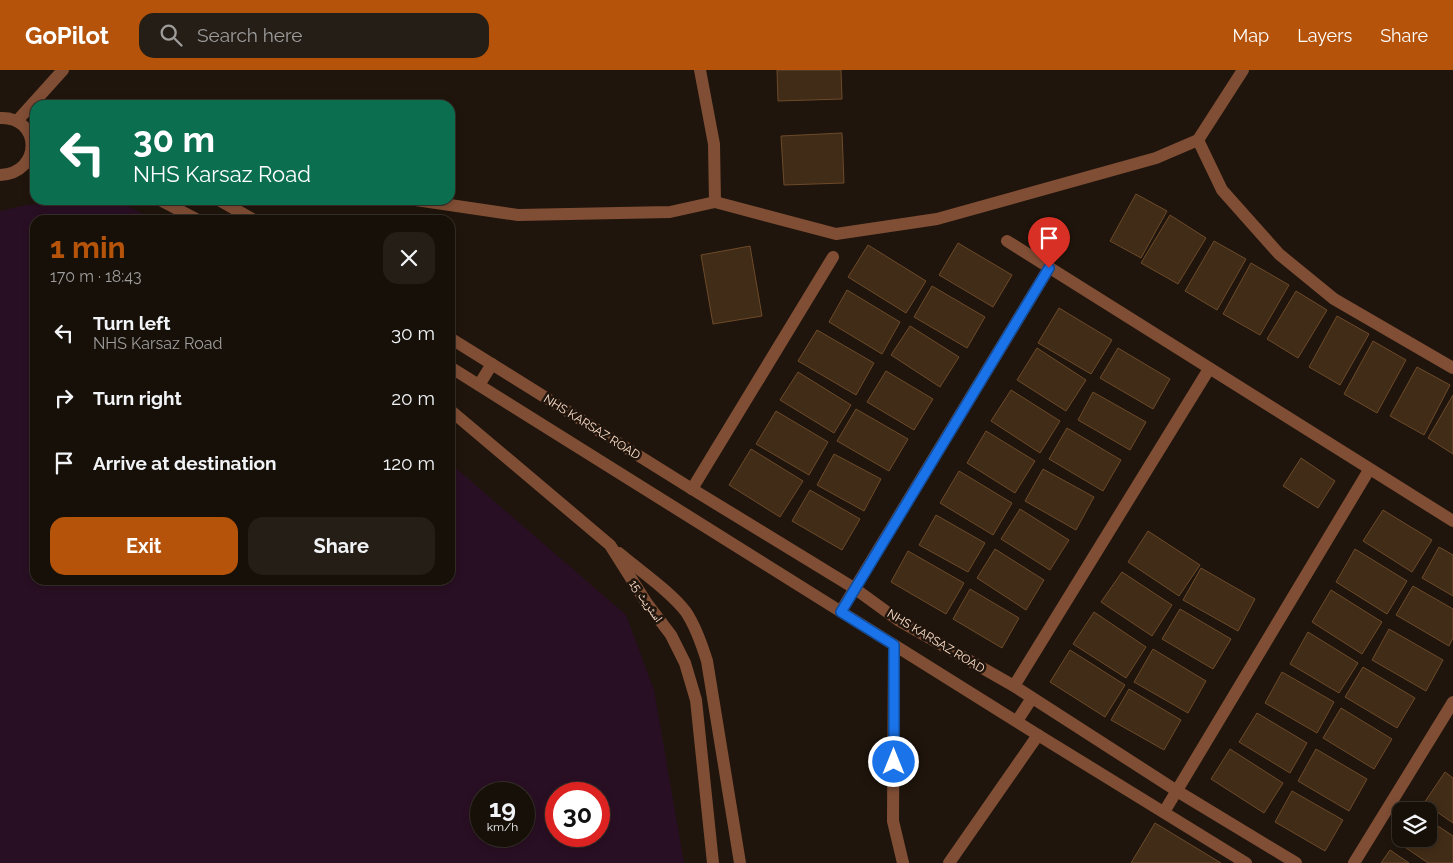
<!DOCTYPE html>
<meta charset="utf-8">
<style>
body{margin:0;font-family:Raleway,"Noto Naskh Arabic",sans-serif;background:#241e17;color:#f1f3f6;height:100vh;display:flex;flex-direction:column;font-size:19px;white-space:nowrap}
*{box-sizing:border-box;margin:0}
p{font-size:16px;color:#9e9d9c}
.icon{flex:none;width:28px;height:28px;fill:none;stroke:currentColor;stroke-width:2;stroke-linecap:round;stroke-linejoin:round}
.map{position:relative;flex:1;overflow:hidden}
.side{position:absolute;left:30px;top:145px;width:425px;height:370px;display:flex;flex-direction:column;background:#171009;border-radius:15px;box-shadow:0 2px 8px #0003,0 0 0 1px #36302a}
.side>*{flex:none}
.hud{position:absolute;left:30px;top:30px;width:425px;height:105px;border-radius:15px;box-shadow:0 2px 8px #0003,0 0 0 1px #36302a;background:#0b6e4f;color:#fff;overflow:hidden}
.buttons{position:absolute;left:1392px;top:732px;display:grid;gap:10px}
.buttons a{display:grid;place-items:center;width:45px;height:45px;border-radius:10px;background:#171009;box-shadow:0 2px 8px #0003,0 0 0 1px #36302a;font-size:25px}
.speed{position:absolute;left:470px;top:712px;display:flex;gap:10px;font-size:25px;font-weight:700;text-align:center}
.speed>*{display:grid;place-content:center;width:65px;height:65px;border-radius:50%;background:#171009;box-shadow:0 2px 8px #0003,0 0 0 1px #36302a;line-height:1}
.speed small{font-size:12px;font-weight:400}
.speed .limit{border:8px solid #d22;background:#fff;color:#111}
.pin{position:absolute;display:grid;place-items:center;width:42px;height:42px;color:#fff;margin:-51px -21px;border-radius:50% 50% 50% 0;rotate:-45deg;box-shadow:0 0 5px #0007}
.pin .icon{rotate:45deg}
.me{position:absolute;width:55px;margin:-28px;rotate:0deg;stroke-linejoin:round;filter:drop-shadow(0 0 4px #0008)}
.turn{display:flex;align-items:center;gap:18px;height:105px;padding:0 20px;font-size:22px}
.turn .icon{width:65px;height:65px;stroke-width:2.5}
.turn b{display:block;font-size:35px;line-height:42px}
.round{display:grid;place-items:center;flex:none;width:52px;height:52px;border-radius:15px;background:#241e17}
.overview{display:flex;align-items:center;justify-content:space-between;height:85px;padding:0 20px}
h1{font-size:30px;font-weight:700;line-height:38px;color:#b45309}
.action{display:flex;gap:10px;margin-top:auto;padding:10px 20px}
.action a{flex:1;height:58px;border-radius:15px;background:#b45309;color:#fff;font-size:20px;font-weight:700;line-height:58px;text-align:center}
.action a+a{background:#241e17;color:#f1f3f6}
ul{padding:0;list-style:none}
li{display:flex;align-items:center;gap:15px;height:65px;padding:0 20px}
li div{flex:1}
li b{display:block;font-size:19px}
li em{font-style:normal}
header{display:flex;align-items:center;gap:30px;box-sizing:border-box;height:70px;padding:0 25px;background:#b45309;color:#fff}
header strong{font-size:24px}
nav{display:flex;gap:28px;margin-inline-start:auto;font-size:18px}
.search{width:350px;height:45px;background:#241e17;display:flex;align-items:center;gap:12px;box-sizing:border-box;padding:0 18px;border-radius:15px;color:#9e9d9c;font-size:19px}
.map>svg:first-child{display:block}
</style>
<header>
<strong>GoPilot</strong>
<div class="search"><svg class="icon" aria-label="search" viewBox="0 0 24 24"><circle cx="10" cy="10" r="6"/><path d="M15 15l6 6"/></svg>Search here</div>
<nav><a>Map</a><a>Layers</a><a>Share</a></nav>
</header>
<div class="map">
<svg width="1453" height="793" viewBox="0 0 1453 793">
<rect width="100%" height="100%" fill="#1f150c"/>
<path fill="#290f23" fill-rule="evenodd" d="M85,130H116L155,150H35V510H450V393L626,545L654,620L684,793H0V141L27,135ZM481,724H524V766H481ZM556,724H599V766H556Z"/>
<g fill="#412c17" stroke="#6d4a29">
<polygon points="777,0 841,0 842,29 778,31"/>
<polygon points="842,63 844,113 784,115 781,66"/>
<polygon points="1136,124 1167,141 1141,188 1110,171"/>
<polygon points="1170,145 1206,168 1178,214 1141,193"/>
<polygon points="1214,171 1246,189 1217,240 1185,221"/>
<polygon points="958,173 1012,205 993,237 939,205"/>
<polygon points="868,175 926,211 906,243 848,207"/>
<polygon points="750,176 762,246 713,254 701,185"/>
<polygon points="1251,193 1289,215 1260,265 1223,244"/>
<polygon points="932,216 985,247 967,278 914,247"/>
<polygon points="847,220 900,252 882,284 829,252"/>
<polygon points="1296,221 1327,240 1298,288 1267,269"/>
<polygon points="1059,238 1112,270 1091,304 1038,273"/>
<polygon points="1337,246 1369,264 1340,315 1309,297"/>
<polygon points="910,256 959,287 940,317 891,285"/>
<polygon points="817,260 874,293 856,325 798,291"/>
<polygon points="1373,271 1406,290 1377,343 1344,324"/>
<polygon points="1037,278 1086,310 1066,341 1017,310"/>
<polygon points="1118,278 1170,309 1153,339 1100,308"/>
<polygon points="1417,297 1450,315 1424,365 1390,346"/>
<polygon points="886,301 933,329 914,360 867,332"/>
<polygon points="798,302 851,335 834,363 780,330"/>
<polygon points="1011,320 1060,351 1040,383 991,351"/>
<polygon points="1093,322 1146,352 1130,380 1078,350"/>
<polygon points="1453,325 1453,384 1428,368"/>
<polygon points="856,339 908,369 889,401 837,371"/>
<polygon points="776,341 828,372 809,405 756,374"/>
<polygon points="1067,358 1121,390 1103,421 1049,389"/>
<polygon points="986,361 1035,391 1015,423 967,393"/>
<polygon points="751,379 803,411 780,447 729,415"/>
<polygon points="834,384 881,409 864,441 817,415"/>
<polygon points="1301,388 1335,411 1318,438 1283,416"/>
<polygon points="1043,399 1094,427 1076,460 1025,431"/>
<polygon points="959,401 1012,433 993,465 940,433"/>
<polygon points="810,420 860,449 842,480 792,451"/>
<polygon points="1020,439 1069,470 1050,500 1001,469"/>
<polygon points="1383,440 1432,470 1412,502 1363,471"/>
<polygon points="936,445 985,473 968,502 919,475"/>
<polygon points="1148,461 1200,495 1179,526 1128,492"/>
<polygon points="1439,477 1453,485 1453,526 1422,508"/>
<polygon points="995,479 1044,510 1026,540 977,508"/>
<polygon points="1355,479 1407,511 1387,544 1336,512"/>
<polygon points="908,481 964,513 946,544 891,512"/>
<polygon points="1201,498 1255,529 1238,561 1183,530"/>
<polygon points="1122,502 1172,535 1152,566 1101,532"/>
<polygon points="1413,516 1453,539 1453,568 1449,576 1396,545"/>
<polygon points="970,519 1019,548 1002,578 953,549"/>
<polygon points="1331,520 1382,552 1362,584 1312,552"/>
<polygon points="1180,539 1231,569 1213,599 1162,569"/>
<polygon points="1094,542 1146,577 1126,608 1073,574"/>
<polygon points="1389,559 1443,590 1426,621 1372,590"/>
<polygon points="1308,562 1358,593 1339,623 1290,594"/>
<polygon points="1153,579 1206,611 1188,643 1134,612"/>
<polygon points="1070,580 1125,615 1105,647 1050,612"/>
<polygon points="1363,597 1415,628 1397,658 1345,627"/>
<polygon points="1282,602 1334,632 1317,663 1265,633"/>
<polygon points="1129,619 1181,650 1164,680 1111,650"/>
<polygon points="1341,638 1392,669 1374,699 1323,668"/>
<polygon points="1257,643 1307,673 1290,703 1239,672"/>
<polygon points="1230,679 1283,713 1264,743 1211,709"/>
<polygon points="1316,679 1367,709 1349,741 1298,711"/>
<polygon points="1445,702 1453,708 1453,753 1424,733"/>
<polygon points="1292,721 1343,750 1325,781 1275,752"/>
<polygon points="1429,750 1453,766 1453,793 1428,793 1396,771 1401,763 1401,769 1429,769"/>
<polygon points="1155,753 1221,793 1131,793"/>
<polygon points="1390,780 1409,793 1381,793"/>
</g>
<g fill="none" stroke-linecap="round" stroke-linejoin="round">
<g stroke="#804e35" stroke-width="12">
<path d="M0,48C41,46 43,103 0,105"/>
<polyline points="17,51 63,0"/>
<polyline points="1198,70 1222,120 1279,184 1334,229 1453,298"/>
<polyline points="160,130 198,150"/>
<polyline points="219,130 254,150"/>
<polyline points="416,130 518,145 670,142 715,132 714,74 700,0"/>
<polyline points="715,132 836,164 937,149 1156,88 1198,70 1243,0"/>
<polyline points="1007,171 1453,451"/>
<polyline points="450,268 692,419 854,518 898,550 1014,616 1177,721 1296,793"/>
<polyline points="450,297 1038,665 1246,793"/>
<polyline points="479,315 492,294"/>
<polyline points="450,340 610,475 646,532 671,565 685,593 696,630 713,793"/>
<polyline points="692,419 833,187"/>
<path d="M619,483C639,500 671,522 686,542C696,557 702,575 707,591L740,793"/>
<polyline points="841,541 1049,198"/>
<polyline points="894,575 893,751 903,793"/>
<polyline points="1014,616 1209,299"/>
<polyline points="1017,651 1032,628"/>
<polyline points="1164,742 1369,400"/>
<polyline points="949,793 1038,665"/>
<polyline points="1354,793 1453,632"/>
</g>
</g>
<g fill="none" stroke-linecap="round" stroke-linejoin="round">
<g stroke="#114b97" stroke-width="12">
<polyline id="route" points="894,692 894,575 841,542 1049,198"/>
</g>
<use href="#route" stroke="#1a73e8" stroke-width="9"/>
</g>
<g text-anchor="middle" dominant-baseline="central" stroke-width="5" stroke-linejoin="round" paint-order="stroke">
<g font-size="12" fill="#ffdfca" stroke="#1f150c">
<text transform="translate(592 357) rotate(32)">NHS KARSAZ ROAD</text>
<text transform="translate(646 531) rotate(55)">اسٹریٹ 15</text>
<text transform="translate(936 571) rotate(31)">NHS KARSAZ ROAD</text>
</g>
</g>
</svg>
<div class="buttons">
<a><svg class="icon" aria-label="layers" viewBox="0 0 24 24"><path d="M12 4l9 5-9 5-9-5zM3 14l9 5 9-5"/></svg></a>
</div>
<div class="speed"><div>19<small>km/h</small></div><div class="limit">30</div></div>
<div class="pin" style="left:1049px;top:198px;background:#d93025"><svg class="icon" aria-label="arrive" viewBox="0 0 24 24"><path d="M6 21V4h12l-3 4 3 4H6"/></svg></div>
<svg class="me" style="left:894px;top:692px" viewBox="-20 -20 40 40"><circle r="17" fill="#1a73e8" stroke="#fff" stroke-width="3"/><path d="M0-11L8 9 0 5-8 9z" fill="#fff"/></svg>
<div class="hud">
<div class="turn"><svg class="icon" aria-label="left" viewBox="0 0 24 24"><path d="M17 20v-9H6M10 6l-5 5 5 5"/></svg><div><b>30 m</b>NHS Karsaz Road</div></div>
</div>
<section class="side">
<div class="overview"><div><h1>1 min</h1><p>170 m · 18:43</p></div><a class="round"><svg class="icon" aria-label="close" viewBox="0 0 24 24"><path d="M6 6l12 12M18 6L6 18"/></svg></a></div>
<ul>
<li><svg class="icon" aria-label="left" viewBox="0 0 24 24"><path d="M17 20v-9H6M10 6l-5 5 5 5"/></svg><div><b>Turn left</b><p>NHS Karsaz Road</p></div><em>30 m</em></li>
<li><svg class="icon" aria-label="right" viewBox="0 0 24 24"><path d="M7 20v-9h11M14 6l5 5-5 5"/></svg><div><b>Turn right</b></div><em>20 m</em></li>
<li><svg class="icon" aria-label="arrive" viewBox="0 0 24 24"><path d="M6 21V4h12l-3 4 3 4H6"/></svg><div><b>Arrive at destination</b></div><em>120 m</em></li>
</ul>
<div class="action"><a>Exit</a><a>Share</a></div>
</section>
</div>
